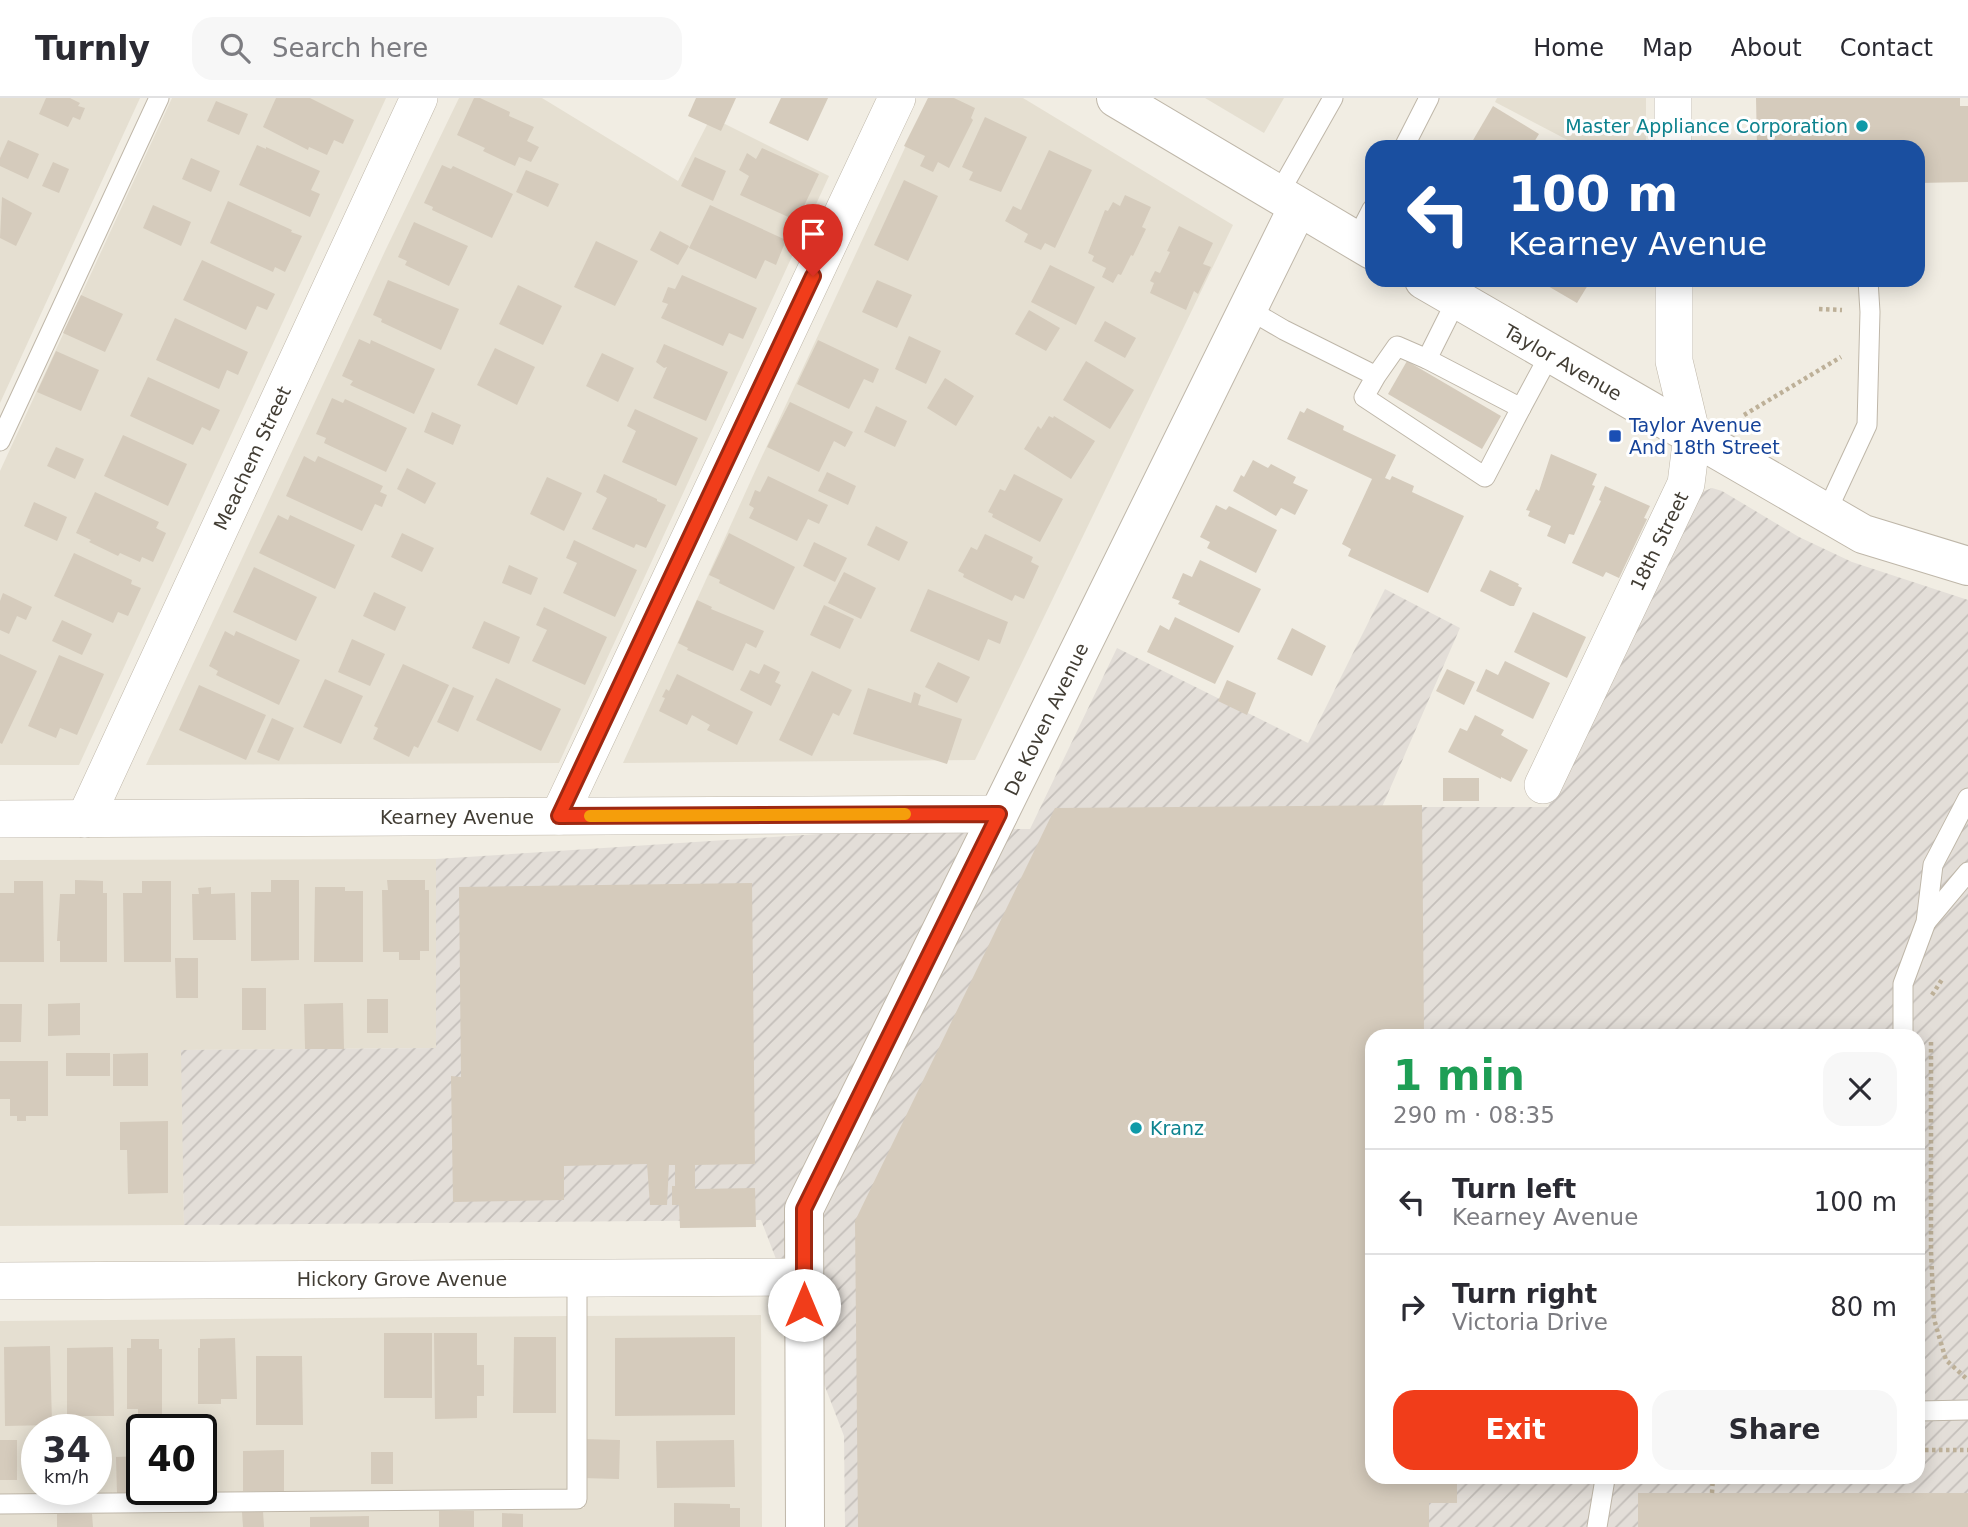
<!DOCTYPE html>
<meta charset="utf-8">
<style>
body{margin:0;font-family:"DejaVu Sans",sans-serif;background:#f7f7f7;color:#2b2b33;height:100vh;display:flex;flex-direction:column;font-size:26px;white-space:nowrap}
*{box-sizing:border-box;margin:0}
p{font-size:23px;color:#7c7c81}
.icon{flex:none;width:38px;height:38px;fill:none;stroke:currentColor;stroke-width:2;stroke-linecap:round;stroke-linejoin:round}
.map{position:relative;flex:1;overflow:hidden}
.drawer{position:absolute;left:1365px;top:931px;width:560px;height:455px;display:flex;flex-direction:column;background:#fff;border-radius:21px;box-shadow:0 4px 18px #0003}
.drawer>*{flex:none}
.guide{position:absolute;left:1365px;top:42px;width:560px;height:147px;border-radius:21px;box-shadow:0 4px 18px #0003;background:#1a4fa0;color:#fff;overflow:hidden}
.speed{position:absolute;left:21px;top:1316px;display:flex;gap:14px;font-size:35px;font-weight:700;text-align:center}
.speed>*{display:grid;place-content:center;width:91px;height:91px;border-radius:50%;background:#fff;box-shadow:0 4px 18px #0003;line-height:1}
.speed small{font-size:18px;font-weight:400}
.speed .limit{border:4px solid #111;border-radius:10px;background:#fff;color:#111}
.pin{position:absolute;display:grid;place-items:center;width:60px;height:60px;color:#fff;margin:-72px -30px;border-radius:50% 50% 50% 0;rotate:-45deg;box-shadow:0 0 7px #0007}
.pin .icon{rotate:45deg}
.me{position:absolute;width:77px;margin:-38px;rotate:0deg;stroke-linejoin:round;filter:drop-shadow(0 0 5px #0008)}
.turn{display:flex;align-items:center;gap:24px;height:147px;padding:0 28px;font-size:32px}
.turn .icon{width:91px;height:91px;stroke-width:2.5}
.turn b{display:block;font-size:49px;line-height:60px}
.round{display:grid;place-items:center;flex:none;width:74px;height:74px;border-radius:21px;background:#f7f7f7}
.headline{display:flex;align-items:center;justify-content:space-between;height:119px;padding:0 28px}
h1{font-size:42px;font-weight:800;line-height:52px;color:#1e9e55}
.action{display:flex;gap:14px;margin-top:auto;padding:14px 28px}
.action a{flex:1;height:80px;border-radius:21px;background:#f13d1a;color:#fff;font-size:28px;font-weight:800;line-height:80px;text-align:center}
.action a+a{background:#f7f7f7;color:#2b2b33}
ul{padding:0;list-style:none}
li{display:flex;align-items:center;gap:21px;height:105px;padding:0 28px;border-top:2px solid #e1e1e2}
li div{flex:1}
li b{display:block;font-size:26px}
li em{font-style:normal}
header{display:flex;align-items:center;gap:42px;box-sizing:border-box;height:98px;padding:0 35px;background:#fff;border-bottom:2px solid #e1e1e2}
header strong{font-size:33px}
nav{display:flex;gap:38px;margin-inline-start:auto;font-size:24px}
.search{width:490px;height:63px;background:#f7f7f7;display:flex;align-items:center;gap:18px;box-sizing:border-box;padding:0 24px;border-radius:21px;color:#7c7c81;font-size:26px}
.map>svg:first-child{display:block}
</style>
<header>
<strong>Turnly</strong>
<div class="search"><svg class="icon" aria-label="search" viewBox="0 0 24 24"><circle cx="10" cy="10" r="6"/><path d="M15 15l6 6"/></svg>Search here</div>
<nav><a>Home</a><a>Map</a><a>About</a><a>Contact</a></nav>
</header>
<div class="map">
<svg width="1968" height="1429" viewBox="0 0 1968 1429">
<defs>
<pattern id="industrial-furrows" width="10" height="10" patternUnits="userSpaceOnUse" patternTransform="scale(1.75)"><rect width="10" height="10" fill="#e3ded8"/><path d="M-1 1l2-2M0 10L10 0M9 11l2-2" fill="none" stroke="#c4bfba"/></pattern>
</defs>
<rect width="100%" height="100%" fill="#f1ede3"/>
<g fill="#e5dfd1" fill-rule="evenodd">
<polygon points="0,0 140,0 0,305"/>
<polygon points="172,0 386,0 79,667 0,667 0,373"/>
<polygon points="459,0 542,0 678,83 711,19 829,78 559,665 146,667 386,151"/>
<polygon points="928,0 1023,0 1233,127 975,662 623,665 752,380"/>
<polygon points="1205,0 1284,0 1264,35"/>
<polygon points="1497,0 1646,0 1646,49 1581,49 1495,4"/>
<polygon points="436,761 436,950 182,952 184,1127 0,1128 0,762"/>
<polygon points="761,1217 762,1429 0,1429 0,1414 584,1410 583,1218"/>
<path d="M567,1218L568,1393L0,1398V1223ZM37,1332H96V1391H37ZM142,1332H201V1391H142Z"/>
</g>
<path fill="url(#industrial-furrows)" fill-rule="evenodd" d="M1712,390L1722,393L1799,439L1852,464L1968,502V1429H845L844,1338L761,1122L184,1127L181,952L436,950V761L894,731H1030L1117,550L1308,645L1385,491L1460,530L1382,709H1548L1702,394ZM1372,938H1918V1379H1372Z"/>
<g fill="#d5cbbc">
<polygon points="46,0 70,0 80,5 78,8 85,10 80,22 73,19 68,29 39,16"/>
<polygon points="276,0 310,0 354,22 343,46 334,42 327,57 309,49 308,52 263,29"/>
<polygon points="474,0 480,0 510,14 509,18 534,29 527,43 539,49 531,64 519,59 515,68 483,53 485,50 457,37"/>
<polygon points="696,0 736,0 721,33 688,18"/>
<polygon points="781,0 828,0 808,43 769,25"/>
<polygon points="928,0 954,0 975,10 971,20 973,22 949,70 938,64 933,74 920,68 925,58 904,48"/>
<polygon points="1756,0 1960,0 1960,8 1968,8 1968,84 1918,85 1918,49 1757,49"/>
<polygon points="216,3 248,16 239,37 207,23"/>
<polygon points="1493,8 1539,36 1531,49 1469,49"/>
<polygon points="985,19 1027,39 1001,94 969,82 973,74 962,69"/>
<polygon points="8,42 39,56 28,81 0,68 0,60"/>
<polygon points="257,47 266,51 266,49 320,73 311,92 320,96 310,119 239,87"/>
<polygon points="762,50 819,76 797,123 740,97 749,78 739,72 747,55 756,61"/>
<polygon points="1049,52 1092,72 1055,150 1045,145 1041,152 1024,144 1028,136 1005,123 1013,108 1021,112"/>
<polygon points="695,59 726,73 713,103 681,88"/>
<polygon points="191,60 220,73 211,94 182,81"/>
<polygon points="53,64 69,71 59,95 42,88"/>
<polygon points="442,67 451,71 453,68 513,96 492,140 432,112 433,109 424,105"/>
<polygon points="526,72 559,86 548,109 516,94"/>
<polygon points="904,82 938,98 908,163 874,147"/>
<polygon points="1125,97 1151,109 1142,129 1146,131 1133,158 1131,157 1121,177 1118,176 1113,185 1102,179 1106,170 1092,163 1094,158 1088,155 1105,112 1108,113 1113,104 1120,108"/>
<polygon points="2,99 32,115 16,148 0,140"/>
<polygon points="228,103 292,132 291,134 302,138 285,174 275,169 273,174 210,145"/>
<polygon points="153,107 191,124 181,148 143,130"/>
<polygon points="710,107 786,142 776,167 765,162 756,181 689,150"/>
<polygon points="414,124 468,148 449,188 405,167 407,163 398,159"/>
<polygon points="1179,128 1213,145 1203,166 1211,169 1198,196 1194,193 1186,212 1150,195 1154,185 1150,183 1155,173 1160,175 1170,154 1167,153"/>
<polygon points="660,133 689,148 678,167 650,152"/>
<polygon points="596,143 638,163 615,208 574,189"/>
<polygon points="202,162 275,196 267,212 257,208 246,232 183,202"/>
<polygon points="1050,167 1095,189 1076,227 1031,204"/>
<polygon points="682,177 757,210 743,241 729,235 723,248 661,220 668,206 662,204 668,189 675,191"/>
<polygon points="388,182 459,211 441,252 381,224 382,221 373,217"/>
<polygon points="877,182 912,197 897,230 862,214"/>
<polygon points="1542,182 1591,182 1577,205 1541,184"/>
<polygon points="518,187 562,208 543,247 499,226"/>
<polygon points="81,197 123,216 105,254 63,235"/>
<polygon points="1029,212 1060,230 1046,253 1015,236"/>
<polygon points="175,220 248,254 238,277 227,272 219,291 156,262"/>
<polygon points="1105,223 1136,240 1125,260 1094,243"/>
<polygon points="909,238 941,253 926,286 895,271"/>
<polygon points="359,241 370,246 371,242 435,271 414,316 350,287 353,283 342,278"/>
<polygon points="818,242 879,271 873,285 864,281 849,311 797,286"/>
<polygon points="664,246 728,274 706,323 653,300 667,269 664,270 656,264"/>
<polygon points="495,250 535,269 517,307 477,287"/>
<polygon points="56,253 99,272 81,313 37,294"/>
<polygon points="602,255 634,270 618,304 586,288"/>
<polygon points="1086,263 1134,292 1110,331 1063,302"/>
<polygon points="1407,263 1501,318 1482,351 1388,296"/>
<polygon points="148,279 220,312 210,333 202,329 193,347 130,318"/>
<polygon points="945,280 974,298 956,328 927,310"/>
<polygon points="332,300 343,305 345,301 407,330 386,374 324,345 326,340 316,336"/>
<polygon points="790,304 853,334 845,349 834,343 819,374 767,349"/>
<polygon points="876,308 907,323 895,349 864,334"/>
<polygon points="1307,310 1344,328 1343,332 1396,357 1385,380 1390,382 1392,378 1414,388 1412,394 1464,418 1428,495 1348,458 1351,451 1342,446 1372,381 1287,341 1300,313 1304,315"/>
<polygon points="635,311 698,340 676,388 622,364 636,333 627,328"/>
<polygon points="432,314 461,327 453,347 424,334"/>
<polygon points="1049,318 1053,320 1054,318 1095,343 1071,381 1024,351 1038,328 1041,331"/>
<polygon points="123,337 187,366 168,408 104,378"/>
<polygon points="56,349 84,361 75,381 47,368"/>
<polygon points="1551,356 1597,376 1592,387 1595,388 1574,437 1569,436 1565,446 1547,438 1551,428 1528,418 1530,413 1526,412 1536,391 1539,393"/>
<polygon points="304,358 315,364 318,358 383,388 380,394 387,397 382,409 375,406 362,433 286,398"/>
<polygon points="1253,362 1268,370 1271,366 1296,379 1293,385 1308,392 1295,417 1281,410 1276,418 1233,393 1241,377 1244,379"/>
<polygon points="407,370 436,385 425,406 397,391"/>
<polygon points="827,374 856,388 848,407 818,393"/>
<polygon points="604,376 657,401 657,403 666,407 646,450 636,446 634,450 592,431 607,400 596,394"/>
<polygon points="1014,376 1063,401 1040,444 992,419 993,416 988,414 1000,391 1005,393"/>
<polygon points="768,378 828,407 819,426 808,421 797,443 749,420 754,410 749,407 755,392 760,394"/>
<polygon points="547,379 582,395 564,433 530,416"/>
<polygon points="1605,388 1650,408 1644,420 1647,421 1619,480 1606,474 1603,479 1572,465 1601,403 1599,402"/>
<polygon points="95,394 159,424 156,430 166,435 153,464 142,459 140,464 120,455 118,458 89,444 91,442 76,435"/>
<polygon points="34,404 67,419 57,443 24,428"/>
<polygon points="1216,407 1226,412 1229,408 1277,432 1256,475 1207,450 1210,444 1200,439"/>
<polygon points="278,417 288,422 290,417 355,447 335,491 259,455"/>
<polygon points="876,428 908,444 899,463 867,447"/>
<polygon points="402,435 434,450 422,474 391,459"/>
<polygon points="729,435 795,469 774,512 719,485 720,482 709,477"/>
<polygon points="985,436 1033,459 1031,464 1039,468 1024,501 1015,497 1012,503 963,479 964,476 958,473 971,449 977,452"/>
<polygon points="574,442 637,472 615,519 563,495 577,465 566,460"/>
<polygon points="814,444 847,460 835,484 803,468"/>
<polygon points="74,455 132,482 131,486 141,490 128,518 118,514 113,525 54,498"/>
<polygon points="1200,462 1261,491 1239,535 1178,506 1180,503 1172,500 1183,475 1192,479"/>
<polygon points="509,467 538,480 531,497 502,485"/>
<polygon points="254,469 317,499 296,543 233,514"/>
<polygon points="1490,472 1519,486 1518,488 1522,490 1514,508 1510,508 1480,493"/>
<polygon points="844,474 876,490 861,521 828,505"/>
<polygon points="928,491 1008,524 1000,546 988,541 979,563 910,533"/>
<polygon points="374,494 406,509 395,533 363,518"/>
<polygon points="3,495 32,509 26,522 17,518 9,536 0,532 0,503"/>
<polygon points="697,502 712,509 711,511 764,533 756,550 746,545 733,573 687,552 688,550 678,545"/>
<polygon points="824,507 854,521 840,551 810,537"/>
<polygon points="544,509 607,539 585,587 532,563 547,532 536,527"/>
<polygon points="1533,514 1586,539 1567,580 1514,554"/>
<polygon points="1175,519 1234,548 1215,586 1147,554 1160,527 1169,532"/>
<polygon points="62,522 92,536 82,557 52,543"/>
<polygon points="484,523 520,539 509,566 472,550"/>
<polygon points="1292,530 1326,548 1312,578 1277,561"/>
<polygon points="225,533 234,538 236,533 300,562 279,607 216,577 218,573 209,568"/>
<polygon points="352,541 385,556 370,588 338,574"/>
<polygon points="0,556 37,573 2,646 0,645"/>
<polygon points="59,557 104,576 77,637 60,630 56,640 28,628"/>
<polygon points="1505,563 1550,585 1533,621 1476,593 1486,571 1498,577"/>
<polygon points="938,564 970,579 957,605 925,589"/>
<polygon points="403,566 449,587 418,650 414,648 409,659 373,641 378,630 374,628"/>
<polygon points="764,566 780,574 775,584 781,587 771,608 740,592 750,572 759,576"/>
<polygon points="1447,571 1475,584 1464,607 1436,593"/>
<polygon points="812,573 852,592 839,618 833,615 812,658 779,642"/>
<polygon points="677,576 753,614 737,647 707,632 710,627 692,617 687,627 659,613 665,600 662,599 666,591 669,593"/>
<polygon points="496,580 561,611 541,653 476,622"/>
<polygon points="325,581 363,598 341,646 303,629"/>
<polygon points="1227,582 1256,595 1247,617 1218,603"/>
<polygon points="199,587 266,617 246,662 179,632"/>
<polygon points="453,589 474,598 458,634 437,624"/>
<polygon points="868,590 911,605 914,594 921,597 918,607 962,621 947,666 853,636"/>
<polygon points="1475,617 1504,632 1501,637 1528,652 1511,684 1501,679 1501,681 1448,654 1460,630 1467,633"/>
<polygon points="272,620 294,630 279,663 257,654"/>
<rect x="1443" y="680" width="36" height="23"/>
<polygon points="1422,707 1424,938 1372,938 1372,1379 1428,1379 1428,1385 1457,1385 1457,1405 1429,1405 1429,1429 858,1429 855,1123 1055,710"/>
<polygon points="75,782 103,783 103,795 107,795 107,864 60,864 60,843 57,843 60,796 75,796"/>
<polygon points="271,782 299,782 299,862 251,863 251,794 271,794"/>
<polygon points="387,782 425,782 425,792 429,792 429,853 420,853 420,862 399,862 399,854 383,854 382,792 388,792"/>
<polygon points="14,783 43,783 44,864 0,864 0,795 14,795"/>
<polygon points="142,783 171,783 171,864 124,864 123,795 142,795"/>
<polygon points="752,785 755,1066 695,1067 695,1091 755,1090 756,1129 680,1130 679,1107 672,1107 672,1088 675,1088 675,1067 669,1067 667,1107 650,1107 647,1066 564,1068 564,1102 453,1104 451,978 461,979 459,789"/>
<polygon points="211,789 211,796 235,795 236,842 193,842 192,796 199,796 198,790"/>
<polygon points="315,789 345,789 345,793 363,793 363,864 314,864"/>
<polygon points="175,860 198,860 198,900 176,900"/>
<rect x="242" y="890" width="24" height="42"/>
<rect x="367" y="901" width="21" height="34"/>
<polygon points="80,905 80,937 48,938 48,906"/>
<polygon points="343,905 344,951 305,951 304,906"/>
<polygon points="0,906 22,906 21,944 0,944"/>
<rect x="66" y="955" width="44" height="23"/>
<polygon points="148,955 148,988 113,988 113,956"/>
<polygon points="0,963 48,963 48,1018 26,1018 26,1023 17,1023 17,1018 10,1018 10,1001 0,1001"/>
<polygon points="168,1023 168,1095 128,1096 127,1052 120,1052 120,1024"/>
<rect x="384" y="1235" width="48" height="65"/>
<polygon points="434,1235 477,1235 477,1267 484,1267 484,1298 477,1298 477,1320 435,1321"/>
<polygon points="514,1239 556,1239 556,1315 513,1315"/>
<polygon points="735,1239 735,1317 615,1318 615,1240"/>
<polygon points="235,1240 237,1301 221,1301 221,1306 198,1306 198,1250 200,1250 200,1241"/>
<polygon points="131,1241 159,1241 159,1251 162,1251 162,1326 138,1326 138,1311 127,1311 127,1250 131,1250"/>
<polygon points="50,1248 52,1327 5,1328 4,1249"/>
<polygon points="113,1249 114,1318 67,1318 67,1250"/>
<polygon points="256,1258 302,1258 303,1327 256,1327"/>
<polygon points="582,1341 620,1342 619,1381 582,1380"/>
<rect x="0" y="1342" width="17" height="40"/>
<polygon points="734,1342 735,1389 657,1390 656,1343"/>
<polygon points="284,1352 284,1393 243,1393 243,1353"/>
<rect x="371" y="1354" width="22" height="32"/>
<polygon points="141,1358 141,1395 117,1395 116,1359"/>
<rect x="1638" y="1395" width="330" height="34"/>
<polygon points="674,1405 730,1406 730,1410 740,1410 740,1429 674,1429"/>
<polygon points="263,1413 264,1429 243,1429 242,1414"/>
<rect x="439" y="1413" width="35" height="16"/>
<polygon points="502,1415 523,1416 523,1429 502,1429"/>
<polygon points="57,1416 92,1416 93,1429 57,1429"/>
<polygon points="369,1418 369,1429 310,1429 310,1419"/>
</g>
<g fill="none" stroke-linecap="round" stroke-linejoin="round">
<g stroke="#bfb7a9" stroke-width="21">
<g id="service">
<polyline points="1404,49 1429,0"/>
<polyline points="1278,97 1333,0"/>
<polyline points="1356,142 1372,111"/>
<polyline points="1248,211 1284,232 1376,278 1397,248 1427,261 1521,310 1485,379 1364,299 1376,278"/>
<polyline points="1427,261 1457,201"/>
<polyline points="1521,310 1550,256"/>
<polyline points="0,343 159,0"/>
<polyline points="1826,415 1867,327 1870,214 1868,182"/>
<polyline points="1927,823 1968,774"/>
<polyline points="1903,938 1903,886 1926,824 1933,767 1968,700"/>
<polyline points="1918,1313 1968,1312"/>
<polyline points="0,1406 577,1401 577,1180"/>
<polyline points="1597,1429 1605,1381 1607,1379"/>
</g>
</g>
<g stroke="#bfb7a9" stroke-width="38">
<g id="minor">
<polyline points="1673,0 1673,49"/>
<polyline points="1543,687 1686,386 1692,338 1674,263 1674,182"/>
<polyline points="559,718 897,0"/>
<polyline points="0,721 999,716"/>
<polyline points="85,721 419,0"/>
<polyline points="0,1183 804,1179"/>
</g>
</g>
<g stroke="#bfb7a9" stroke-width="40">
<g id="tertiary">
<polyline points="1116,0 1372,152"/>
<polyline points="1424,182 1863,436 1968,468"/>
<polyline points="805,1429 804,1111 1298,109"/>
</g>
</g>
<g stroke="#bdb098" stroke-width="4.5" stroke-dasharray="3.5 3.5" stroke-linecap="butt">
<polyline points="1819,211 1842,212"/>
<polyline points="1744,317 1841,259"/>
<polyline points="1932,897 1943,880"/>
<polyline points="1931,944 1931,1153 1934,1221 1946,1262 1968,1282"/>
<polyline points="1918,1352 1968,1352"/>
<polyline points="1712,1395 1713,1379"/>
</g>
<use href="#service" stroke="#fff" stroke-width="19"/>
<use href="#minor" stroke="#fff" stroke-width="37"/>
<use href="#tertiary" stroke="#fff" stroke-width="38"/>
</g>
<g fill="none" stroke-linecap="round" stroke-linejoin="round">
<g stroke="#9d2811" stroke-width="18">
<polyline id="route" points="804,1207 804,1111 999,716 559,718 813,178"/>
</g>
<use href="#route" stroke="#f13d1a" stroke-width="12"/>
<polyline stroke="#f59e0b" stroke-width="12" points="590,718 905,716"/>
</g>
<g fill="#0f9aa8" stroke="#fff" stroke-width="2.5">
<circle cx="1862" cy="28" r="7"/>
<circle cx="1136" cy="1030" r="7"/>
</g>
<rect fill="#1a4fb4" stroke="#fff" stroke-width="2.5" x="1608" y="331" width="14" height="14" rx="3.5"/>
<g text-anchor="middle" dominant-baseline="central" stroke-width="6" stroke-linejoin="round" paint-order="stroke">
<g font-size="19" fill="#0d838f" stroke="#fff" text-anchor="end">
<text x="1848" y="28">Master Appliance Corporation</text>
<text x="1150" y="1030" text-anchor="start">Kranz</text>
</g>
<g font-size="19" fill="#423d34" stroke="#fff">
<text transform="translate(1563 264) rotate(30)">Taylor Avenue</text>
<text transform="translate(252 360) rotate(-65)">Meachem Street</text>
<text transform="translate(1659 443) rotate(-64)">18th Street</text>
<text transform="translate(1046 621) rotate(-64)">De Koven Avenue</text>
<text x="457" y="719">Kearney Avenue</text>
<text x="402" y="1181">Hickory Grove Avenue</text>
</g>
<g font-size="19" fill="#164399" stroke="#fff" text-anchor="start">
<text x="1629" y="327">Taylor Avenue<tspan x="1629" dy="22">And 18th Street</tspan></text>
</g>
</g>
</svg>
<div class="speed"><div>34<small>km/h</small></div><div class="limit">40</div></div>
<div class="pin" style="left:813px;top:178px;background:#d93025"><svg class="icon" aria-label="arrive" viewBox="0 0 24 24"><path d="M6 21V4h12l-3 4 3 4H6"/></svg></div>
<svg class="me" style="left:804px;top:1207px" viewBox="-20 -20 40 40"><circle r="19" fill="#fff"/><path d="M0-13L10 11 0 6-10 11z" fill="#f13d1a"/></svg>
<div class="guide">
<div class="turn"><svg class="icon" aria-label="left" viewBox="0 0 24 24"><path d="M17 20v-9H6M10 6l-5 5 5 5"/></svg><div><b>100 m</b>Kearney Avenue</div></div>
</div>
<section class="drawer">
<div class="headline"><div><h1>1 min</h1><p>290 m · 08:35</p></div><a class="round"><svg class="icon" aria-label="close" viewBox="0 0 24 24"><path d="M6 6l12 12M18 6L6 18"/></svg></a></div>
<ul>
<li><svg class="icon" aria-label="left" viewBox="0 0 24 24"><path d="M17 20v-9H6M10 6l-5 5 5 5"/></svg><div><b>Turn left</b><p>Kearney Avenue</p></div><em>100 m</em></li>
<li><svg class="icon" aria-label="right" viewBox="0 0 24 24"><path d="M7 20v-9h11M14 6l5 5-5 5"/></svg><div><b>Turn right</b><p>Victoria Drive</p></div><em>80 m</em></li>
</ul>
<div class="action"><a>Exit</a><a>Share</a></div>
</section>
</div>
